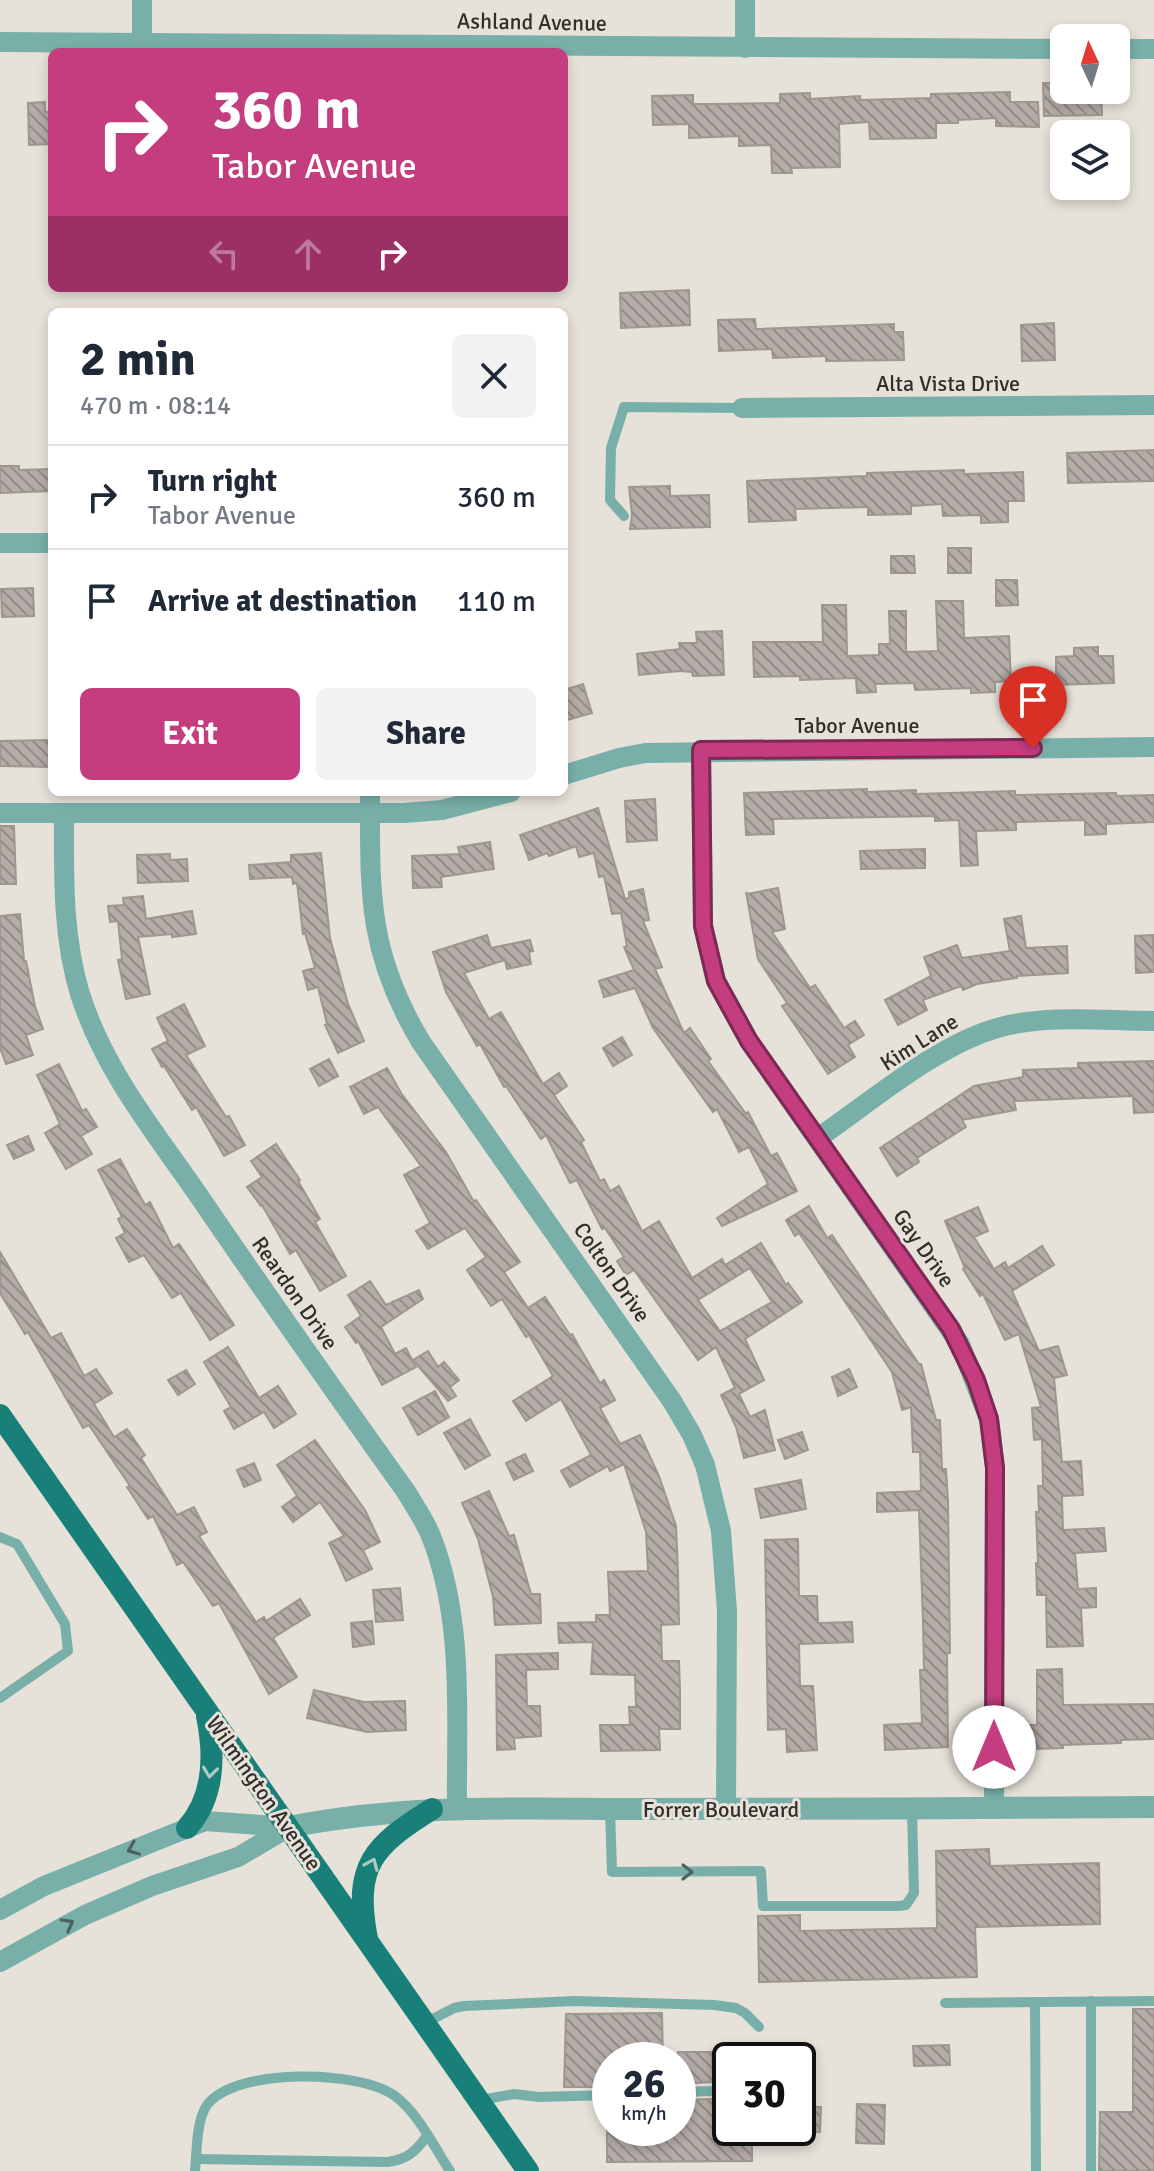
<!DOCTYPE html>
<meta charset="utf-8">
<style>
body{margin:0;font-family:Signika,sans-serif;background:#f2f2f3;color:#1f2937;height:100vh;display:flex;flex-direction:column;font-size:30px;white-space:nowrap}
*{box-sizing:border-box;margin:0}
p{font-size:26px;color:#747a83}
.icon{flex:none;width:44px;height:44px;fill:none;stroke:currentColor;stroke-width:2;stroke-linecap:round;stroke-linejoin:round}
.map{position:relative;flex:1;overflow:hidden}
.side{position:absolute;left:48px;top:308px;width:520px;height:488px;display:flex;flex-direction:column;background:#fff;border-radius:12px;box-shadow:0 4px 12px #0003}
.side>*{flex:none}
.guide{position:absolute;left:48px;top:48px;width:520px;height:244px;border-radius:12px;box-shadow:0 4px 12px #0003;background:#c33d7f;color:#fff;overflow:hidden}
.needle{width:52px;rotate:356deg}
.tools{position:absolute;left:1050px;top:24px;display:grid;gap:16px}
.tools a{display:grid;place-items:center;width:80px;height:80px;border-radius:12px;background:#fff;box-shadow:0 4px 12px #0003;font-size:40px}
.speed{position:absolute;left:592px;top:2042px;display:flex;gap:16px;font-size:40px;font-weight:700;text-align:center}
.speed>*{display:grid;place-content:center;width:104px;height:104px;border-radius:50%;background:#fff;box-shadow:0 4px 12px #0003;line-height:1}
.speed small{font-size:20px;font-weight:400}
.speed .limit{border:4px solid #111;border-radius:12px;background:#fff;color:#111}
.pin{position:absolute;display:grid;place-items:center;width:68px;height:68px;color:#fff;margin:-82px -34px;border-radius:50% 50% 50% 0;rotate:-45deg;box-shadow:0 0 8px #0007}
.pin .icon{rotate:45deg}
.me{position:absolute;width:88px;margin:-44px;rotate:0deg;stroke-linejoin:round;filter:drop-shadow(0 0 6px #0008)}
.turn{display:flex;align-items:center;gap:28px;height:168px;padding:0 32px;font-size:36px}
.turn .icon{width:104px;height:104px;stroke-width:2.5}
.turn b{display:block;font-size:56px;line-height:68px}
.lanes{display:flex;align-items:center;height:76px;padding:0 32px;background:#0003;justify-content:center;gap:40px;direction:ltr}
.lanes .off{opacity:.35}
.round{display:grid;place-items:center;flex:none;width:84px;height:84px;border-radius:12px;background:#f2f2f3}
.head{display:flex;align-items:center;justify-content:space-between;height:136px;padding:0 32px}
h1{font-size:48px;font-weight:700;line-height:60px}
.button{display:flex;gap:16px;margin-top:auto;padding:16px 32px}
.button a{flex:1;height:92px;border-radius:12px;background:#c33d7f;color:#fff;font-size:32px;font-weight:700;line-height:92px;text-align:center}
.button a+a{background:#f2f2f3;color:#1f2937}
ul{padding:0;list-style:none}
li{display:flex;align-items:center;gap:24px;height:104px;padding:0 32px;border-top:2px solid #e0e1e3}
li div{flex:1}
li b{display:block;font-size:30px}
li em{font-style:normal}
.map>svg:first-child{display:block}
</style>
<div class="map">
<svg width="1154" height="2171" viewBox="0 0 1154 2171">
<defs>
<pattern id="building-back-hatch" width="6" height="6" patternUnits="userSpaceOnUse" patternTransform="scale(2)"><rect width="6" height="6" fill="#b4aca7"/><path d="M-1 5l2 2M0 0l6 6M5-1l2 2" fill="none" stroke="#938c88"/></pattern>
</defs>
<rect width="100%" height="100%" fill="#e6e1d9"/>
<g fill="url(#building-back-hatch)" stroke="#9e9691" stroke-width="2" fill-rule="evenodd">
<polygon points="1043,83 1064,83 1064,90 1101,90 1102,115 1044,116"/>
<polygon points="1010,92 1010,102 1038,102 1039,127 996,126 996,118 958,120 958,123 936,123 936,138 870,139 869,122 839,124 840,167 791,168 792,173 772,173 771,145 739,146 739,136 689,138 689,124 653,125 652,96 693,95 693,104 714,104 780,103 780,94 810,93 810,99 860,96 860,100 931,98 931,94"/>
<polygon points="45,102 45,112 52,112 52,144 29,145 28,103"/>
<polygon points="689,290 690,325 621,328 620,293"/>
<polygon points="755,319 756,329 894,324 894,332 903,332 904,360 826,361 826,356 773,358 772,349 719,351 718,320"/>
<polygon points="1054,323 1055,360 1022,361 1021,325"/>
<polygon points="1154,450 1154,481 1068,483 1067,453"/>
<polygon points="0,466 19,466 19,470 52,469 52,491 0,493"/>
<polygon points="964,470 964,474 1023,472 1024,501 1008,501 1008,522 981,523 981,515 943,516 942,504 911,506 911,514 868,515 868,507 795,509 796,520 749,522 747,481 867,476 867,473"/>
<polygon points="670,486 670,496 709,495 710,527 630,529 632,515 629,487"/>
<rect x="948" y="548" width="23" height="25"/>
<polygon points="891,556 914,556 915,573 891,573"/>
<polygon points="996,580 1017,580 1018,605 996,606"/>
<polygon points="33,588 34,616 2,617 1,589"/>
<polygon points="936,601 963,601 964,638 1009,636 1011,681 995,682 995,692 971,693 971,688 915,690 914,683 875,684 876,692 857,693 856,678 800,680 800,676 754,677 753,642 823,642 822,605 846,605 847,656 879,655 879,644 890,644 889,611 906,611 906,652 938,651"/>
<polygon points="722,631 724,675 693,676 692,672 680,671 639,675 637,654 680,649 679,643 697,643 696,632"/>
<polygon points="1098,647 1098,656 1113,656 1114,683 1056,685 1056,657 1074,656 1074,648"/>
<polygon points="583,684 592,713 564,721 564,690"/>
<polygon points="52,740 52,767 0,766 0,741"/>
<polygon points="867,789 867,792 916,790 916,794 1015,791 1015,795 1116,793 1117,796 1154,795 1154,822 1106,824 1106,834 1085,835 1085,820 1016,822 1016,830 976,831 978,865 961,866 959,820 935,821 935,816 773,819 774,834 746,835 744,793"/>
<polygon points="655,799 657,840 627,842 625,801"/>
<polygon points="598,808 625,899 629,898 629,892 643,889 649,920 643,921 662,967 655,969 684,1033 690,1028 711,1059 708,1061 746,1114 748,1112 771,1156 777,1153 797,1191 722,1226 717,1218 768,1184 749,1147 739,1152 717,1109 713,1112 653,1028 635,988 604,997 599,981 634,970 624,947 627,946 621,913 612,914 604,876 599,877 594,853 579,857 576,846 549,856 547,853 529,860 520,835"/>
<polygon points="0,826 14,826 16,884 0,884"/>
<polygon points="490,842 494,869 441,877 442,887 413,888 412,856 460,854 458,847"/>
<polygon points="925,849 925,868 861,869 860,851"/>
<polygon points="321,853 330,938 348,1004 364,1041 338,1053 325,1025 327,1024 318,987 308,990 303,971 315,968 305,933 303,934 297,883 293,884 292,877 250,879 249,865 291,862 291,855"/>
<polygon points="170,854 170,860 187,859 188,881 138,883 137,855"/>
<polygon points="778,888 785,929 772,932 810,988 815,985 844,1028 855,1021 864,1035 848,1045 855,1057 828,1074 782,1006 787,1003 758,959 746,892 747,894"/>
<polygon points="143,896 146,919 192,911 196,934 172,937 172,934 138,937 150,994 126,999 118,960 122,959 118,921 110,922 108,906 124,905 123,898"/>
<polygon points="20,914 24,961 26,961 35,1006 43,1029 26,1035 33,1055 6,1064 0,1048 0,916"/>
<polygon points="1021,916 1026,948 1067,946 1068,973 1017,976 1017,978 977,984 963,990 961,986 923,1000 927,1010 898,1025 885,1000 931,976 924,957 957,945 962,958 1010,951 1004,919"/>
<path d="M487,935L491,948L530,940L533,951L529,952L531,964L507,969L505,960L464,973L489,1019L501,1012L543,1084L559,1073L567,1086L554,1095L584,1140L581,1142L600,1181L604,1179L610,1191L619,1186L642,1231L659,1221L692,1278L722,1259L725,1265L761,1243L786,1285L788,1283L802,1302L745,1339L764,1380L739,1394L750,1417L765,1410L775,1450L744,1458L736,1427L721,1395L735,1388L716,1347L698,1360L634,1270L626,1275L617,1261L624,1257L605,1228L602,1229L577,1180L570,1183L546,1135L541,1139L506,1086L504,1087L480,1044L477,1046L446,992L433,952ZM750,1268L772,1302L720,1331L698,1300Z"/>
<polygon points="1153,935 1154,972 1136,973 1135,936"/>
<polygon points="184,1004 205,1046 186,1055 226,1117 229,1116 245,1145 224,1156 196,1107 192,1110 164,1066 162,1067 152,1049 168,1041 157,1018"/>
<polygon points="622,1037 632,1055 613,1066 603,1048"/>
<polygon points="329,1059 338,1076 319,1086 310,1069"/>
<polygon points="1154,1061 1154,1112 1134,1113 1133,1096 1014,1101 1016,1110 962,1120 966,1127 917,1158 919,1162 897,1176 880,1148 974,1086 1023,1077 1023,1070 1078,1068 1078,1063"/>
<polygon points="59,1064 82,1111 86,1109 97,1127 81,1136 92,1154 66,1169 45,1133 60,1124 37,1075"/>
<polygon points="387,1068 401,1093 446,1152 474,1202 476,1200 520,1262 504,1272 528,1308 545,1297 570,1335 572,1334 600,1383 604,1380 615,1400 600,1408 620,1444 640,1435 659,1476 676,1526 678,1572 679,1624 661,1625 662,1661 679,1661 680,1691 680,1729 659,1729 660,1750 601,1751 600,1725 630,1725 629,1707 636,1707 635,1675 591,1674 593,1642 559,1643 558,1623 596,1622 596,1615 610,1615 608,1572 648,1571 646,1532 624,1464 610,1471 608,1466 570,1487 561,1471 591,1455 561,1399 526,1421 513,1401 553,1376 529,1335 526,1337 502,1299 491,1306 467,1270 486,1257 465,1228 428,1249 416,1231 430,1223 404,1175 421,1166 378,1107 364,1114 350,1087"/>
<polygon points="28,1136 34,1150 14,1159 7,1145"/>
<polygon points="276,1144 300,1180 298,1181 320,1219 315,1222 346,1276 320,1291 296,1250 290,1254 262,1205 261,1206 247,1187 262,1177 251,1161"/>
<polygon points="120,1159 145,1205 150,1202 173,1248 179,1244 234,1325 210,1340 181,1293 172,1298 144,1255 129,1262 116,1238 125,1233 118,1219 122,1217 98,1170"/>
<polygon points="809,1206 827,1238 832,1235 919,1364 921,1364 936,1420 940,1420 942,1469 946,1469 948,1501 950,1653 947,1653 948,1747 885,1750 884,1725 922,1723 920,1670 924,1670 923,1621 919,1510 877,1512 877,1493 921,1491 920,1452 913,1452 911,1407 902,1410 892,1372 799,1233 795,1236 786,1220"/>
<polygon points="978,1207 988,1231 974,1237 994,1269 1005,1262 1008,1268 1042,1246 1054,1265 1012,1291 1039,1351 1058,1346 1067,1375 1054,1378 1062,1462 1081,1461 1083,1495 1062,1496 1063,1530 1104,1528 1106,1551 1075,1553 1078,1589 1096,1588 1096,1607 1081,1608 1083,1646 1047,1647 1046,1595 1037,1595 1036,1563 1038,1563 1036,1512 1039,1512 1038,1486 1043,1486 1042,1439 1034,1440 1032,1408 1041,1407 1019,1334 1005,1340 983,1294 980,1296 963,1269 965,1268 945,1221"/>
<polygon points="0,1252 51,1338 61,1333 84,1376 96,1369 112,1393 94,1404 114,1437 127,1429 145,1455 141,1458 177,1515 194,1507 207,1532 199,1536 256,1622 264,1617 266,1621 300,1599 310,1615 273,1638 297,1677 269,1694 219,1603 213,1606 183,1562 177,1565 153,1516 148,1519 127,1487 130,1486 89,1425 83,1428 28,1332 25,1334 0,1293"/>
<polygon points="370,1281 386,1305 419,1290 423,1299 381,1327 395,1354 406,1348 416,1367 382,1385 358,1341 356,1343 345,1327 361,1316 348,1295"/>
<polygon points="228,1347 259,1398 278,1386 296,1414 274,1428 264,1412 234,1429 224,1411 231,1407 204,1362"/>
<polygon points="428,1351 438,1367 444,1362 459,1380 450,1387 456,1396 448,1401 413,1360"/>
<polygon points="849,1369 857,1387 838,1396 832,1377"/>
<polygon points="186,1370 195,1384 178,1395 168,1380"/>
<polygon points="435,1391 449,1417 418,1435 403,1408"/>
<polygon points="470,1419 490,1455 465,1469 444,1433"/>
<polygon points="802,1432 808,1450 785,1459 778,1440"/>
<polygon points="315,1440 365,1510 380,1542 363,1550 372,1569 346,1581 329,1543 344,1536 320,1502 293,1522 282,1507 297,1496 277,1465"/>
<polygon points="525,1454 533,1471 514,1480 506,1463"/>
<polygon points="254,1463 261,1480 244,1487 237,1470"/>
<polygon points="801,1480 806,1509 761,1518 755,1489"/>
<polygon points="489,1491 509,1536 514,1535 531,1594 540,1594 541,1623 495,1625 493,1597 478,1539 462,1503"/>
<polygon points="798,1539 799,1596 817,1596 818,1623 852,1622 853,1642 799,1644 800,1686 813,1686 817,1750 787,1752 786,1729 768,1730 765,1540"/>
<polygon points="400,1588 403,1620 376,1622 373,1590"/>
<polygon points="372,1621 374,1644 353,1647 351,1623"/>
<polygon points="558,1653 558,1669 526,1670 527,1706 540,1706 541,1736 514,1738 515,1749 497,1750 496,1655"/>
<polygon points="1062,1669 1063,1705 1154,1704 1154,1739 1121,1740 1121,1743 1063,1745 1063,1748 1037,1749 1036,1741 1030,1741 1030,1725 1037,1725 1037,1670"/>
<polygon points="314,1690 364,1702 405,1701 406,1730 367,1732 307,1718"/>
<polygon points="989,1849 990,1866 1099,1863 1100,1924 975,1927 977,1977 759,1982 758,1916 800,1915 800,1931 937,1928 936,1851"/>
<polygon points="1133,2009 1154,2009 1154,2171 1099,2171 1100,2112 1133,2112"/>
<polygon points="662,2013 663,2060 610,2060 610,2087 564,2087 566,2014"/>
<polygon points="949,2045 950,2065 914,2066 913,2046"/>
<polygon points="678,2052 712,2052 713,2082 678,2084"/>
<polygon points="713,2099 713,2107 730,2107 730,2128 752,2128 752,2161 607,2162 607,2128 678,2128 678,2100"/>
<polygon points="857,2104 885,2105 884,2144 856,2143"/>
<polygon points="798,2107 821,2107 820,2132 798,2132"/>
</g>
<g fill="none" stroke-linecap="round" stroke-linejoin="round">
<g stroke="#78b0a9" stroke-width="10">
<polyline points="624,516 610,500 611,448 624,407 742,408"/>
<polyline points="0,1537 17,1544 65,1624 68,1651 0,1698"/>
<polyline points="610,1809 612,1872 761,1871 763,1906 899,1906 906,1905 914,1893 912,1809"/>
<polyline points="1035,2002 1036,2171"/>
<polyline points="945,2003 1154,2001"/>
<polyline points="425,2023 454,2008 464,2006 575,2001 714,2005 736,2008 745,2013 759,2027"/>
<polyline points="678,2092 714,2091 730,2079"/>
<polyline points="481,2100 514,2094 539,2097 610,2095"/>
<path d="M196,2159L388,2162C408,2159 415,2152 427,2136"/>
<path d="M195,2171C197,2152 196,2121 207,2105C236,2067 360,2070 395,2096C419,2114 434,2147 450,2171"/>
<polyline points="1091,2171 1091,2001"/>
</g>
<g stroke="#78b0a9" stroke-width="20">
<polyline points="0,42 1064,49"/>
<polyline points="142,42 142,0"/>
<polyline points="745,48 745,0"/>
<polyline points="1116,49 1154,49"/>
<polyline points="742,408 1154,405"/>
<polyline points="0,543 52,543"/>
<polyline points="701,750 703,926 716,981 749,1041 960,1344 989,1419 995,1468 994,1809"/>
<polyline points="564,775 619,758 645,753 1154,747"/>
<path d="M370,792C370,893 367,952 421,1042L672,1401L692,1435L705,1465L721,1531L727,1611L726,1809"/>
<polyline points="0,813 404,813 442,810 511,792"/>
<path d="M64,814C64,874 62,935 80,994C104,1070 154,1131 199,1196C267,1296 337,1395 407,1493C415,1507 425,1521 431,1536C465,1622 456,1717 457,1808"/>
<path d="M818,1138C872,1101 939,1043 1001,1027C1049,1014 1105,1021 1154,1021"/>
<polyline points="0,1910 44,1886 205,1821 289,1827"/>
<polyline points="0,1962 85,1915 152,1886 238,1857 289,1827"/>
</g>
<path stroke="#78b0a9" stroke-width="22" d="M289,1827C411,1803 523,1809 645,1809C815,1808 984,1809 1154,1807"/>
<g stroke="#188078" stroke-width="22">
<polyline points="0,1415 528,2171"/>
<path d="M187,1828C215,1797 215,1755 207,1716"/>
<path d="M367,1939C353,1865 373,1846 432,1809"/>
</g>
</g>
<defs><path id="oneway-chevron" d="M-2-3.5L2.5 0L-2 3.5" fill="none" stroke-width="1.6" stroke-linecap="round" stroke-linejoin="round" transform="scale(2)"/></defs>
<g stroke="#b2c9c1">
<use href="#oneway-chevron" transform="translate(210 1772) rotate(97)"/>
<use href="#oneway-chevron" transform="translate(372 1864) rotate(-67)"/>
</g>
<g stroke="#4d625d">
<use href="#oneway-chevron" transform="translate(133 1849) rotate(158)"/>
<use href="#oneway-chevron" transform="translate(687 1872)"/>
<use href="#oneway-chevron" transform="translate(68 1924) rotate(-29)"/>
</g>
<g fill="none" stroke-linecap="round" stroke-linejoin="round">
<g stroke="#7f2853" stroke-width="20">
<polyline id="route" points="994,1747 995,1468 989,1419 976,1380 951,1329 749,1041 716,981 703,926 701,750 1033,748"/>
</g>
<use href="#route" stroke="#c33d7f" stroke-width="14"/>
</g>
<g text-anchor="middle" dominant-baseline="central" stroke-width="6" stroke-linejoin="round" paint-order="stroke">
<g font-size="22" fill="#312e2b" stroke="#e6e1d9">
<text transform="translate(532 22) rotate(1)">Ashland Avenue</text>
<text x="948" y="383">Alta Vista Drive</text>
<text x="857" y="725">Tabor Avenue</text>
<text transform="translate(919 1042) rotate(-32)">Kim Lane</text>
<text transform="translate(924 1248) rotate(55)">Gay Drive</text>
<text transform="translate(612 1272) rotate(55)">Colton Drive</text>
<text transform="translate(295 1293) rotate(55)">Reardon Drive</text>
<text transform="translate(264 1793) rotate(55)">Wilmington Avenue</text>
<text x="721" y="1809">Forrer Boulevard</text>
</g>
</g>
</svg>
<div class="tools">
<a><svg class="needle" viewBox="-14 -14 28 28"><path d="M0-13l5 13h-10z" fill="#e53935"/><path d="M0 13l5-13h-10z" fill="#747a83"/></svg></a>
<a><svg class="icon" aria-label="layers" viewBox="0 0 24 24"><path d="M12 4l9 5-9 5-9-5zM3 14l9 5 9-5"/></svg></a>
</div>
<div class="speed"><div>26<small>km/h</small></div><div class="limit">30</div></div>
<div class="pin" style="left:1033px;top:748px;background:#d93025"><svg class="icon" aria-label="arrive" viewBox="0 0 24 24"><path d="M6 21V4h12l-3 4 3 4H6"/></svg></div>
<svg class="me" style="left:994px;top:1747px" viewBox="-20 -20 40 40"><circle r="19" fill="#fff"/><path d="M0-13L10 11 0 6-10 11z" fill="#c33d7f"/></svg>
<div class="guide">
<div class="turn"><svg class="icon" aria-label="right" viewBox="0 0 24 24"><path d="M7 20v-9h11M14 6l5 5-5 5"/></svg><div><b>360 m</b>Tabor Avenue</div></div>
<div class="lanes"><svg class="icon off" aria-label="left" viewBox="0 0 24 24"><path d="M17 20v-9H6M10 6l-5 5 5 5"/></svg><svg class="icon off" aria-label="ahead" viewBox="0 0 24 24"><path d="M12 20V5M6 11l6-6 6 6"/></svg><svg class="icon" aria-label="right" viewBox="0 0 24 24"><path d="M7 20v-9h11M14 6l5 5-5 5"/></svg></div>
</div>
<section class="side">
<div class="head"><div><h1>2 min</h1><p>470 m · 08:14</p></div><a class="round"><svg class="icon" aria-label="close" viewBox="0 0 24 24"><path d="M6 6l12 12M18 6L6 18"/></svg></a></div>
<ul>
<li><svg class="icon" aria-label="right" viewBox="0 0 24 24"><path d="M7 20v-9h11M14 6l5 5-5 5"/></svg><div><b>Turn right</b><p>Tabor Avenue</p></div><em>360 m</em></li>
<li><svg class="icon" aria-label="arrive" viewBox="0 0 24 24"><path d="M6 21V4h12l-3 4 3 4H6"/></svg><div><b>Arrive at destination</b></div><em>110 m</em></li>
</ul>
<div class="button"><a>Exit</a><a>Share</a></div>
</section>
</div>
